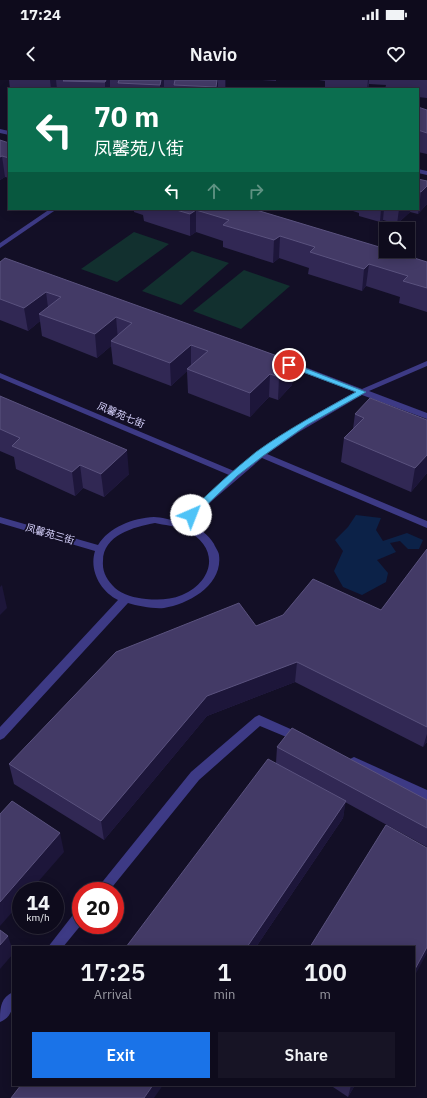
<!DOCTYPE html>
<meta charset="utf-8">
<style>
body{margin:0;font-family:"IBM Plex Sans","Noto Sans SC",sans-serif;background:#171425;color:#f1f3f6;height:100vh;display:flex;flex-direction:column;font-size:15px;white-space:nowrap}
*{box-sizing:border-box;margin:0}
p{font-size:13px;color:#9b9ba3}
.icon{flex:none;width:22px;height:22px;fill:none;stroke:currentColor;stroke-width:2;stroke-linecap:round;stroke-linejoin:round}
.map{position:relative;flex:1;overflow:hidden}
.details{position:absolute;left:12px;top:866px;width:403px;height:140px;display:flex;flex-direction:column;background:#0e0b1c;border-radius:0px;box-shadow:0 2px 10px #0003,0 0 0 1px #2e2b3b}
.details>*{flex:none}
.guide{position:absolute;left:8px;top:8px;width:411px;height:122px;border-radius:0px;box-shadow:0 2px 10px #0003,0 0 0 1px #2e2b3b;background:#0b6e4f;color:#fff;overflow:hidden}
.controls{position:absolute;left:379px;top:142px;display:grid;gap:8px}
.controls a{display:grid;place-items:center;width:36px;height:36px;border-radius:0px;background:#0e0b1c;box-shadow:0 2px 10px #0003,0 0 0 1px #2e2b3b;font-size:20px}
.speed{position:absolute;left:12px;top:802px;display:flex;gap:8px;font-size:20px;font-weight:700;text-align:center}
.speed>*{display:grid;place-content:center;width:52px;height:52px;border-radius:50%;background:#0e0b1c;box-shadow:0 2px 10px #0003,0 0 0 1px #2e2b3b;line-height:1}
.speed small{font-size:10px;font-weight:400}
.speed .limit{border:6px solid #d22;background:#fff;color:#111}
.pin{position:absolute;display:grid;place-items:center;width:34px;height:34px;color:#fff;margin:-17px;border:2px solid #fff;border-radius:50%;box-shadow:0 1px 4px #0007}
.me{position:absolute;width:44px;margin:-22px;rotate:44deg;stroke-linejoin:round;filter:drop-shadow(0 0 3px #0008)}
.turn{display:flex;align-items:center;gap:14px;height:84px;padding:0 20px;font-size:18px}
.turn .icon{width:52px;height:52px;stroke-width:2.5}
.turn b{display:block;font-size:28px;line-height:34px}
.lanes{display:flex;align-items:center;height:38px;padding:0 20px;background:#0003;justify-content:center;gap:20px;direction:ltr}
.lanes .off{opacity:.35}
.eta{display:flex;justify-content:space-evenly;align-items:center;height:68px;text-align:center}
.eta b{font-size:24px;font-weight:600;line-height:28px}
.cta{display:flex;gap:8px;margin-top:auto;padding:8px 20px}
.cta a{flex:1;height:46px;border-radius:0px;background:#1a73e8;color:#fff;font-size:16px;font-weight:600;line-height:46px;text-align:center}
.cta a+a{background:#171425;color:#f1f3f6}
.status{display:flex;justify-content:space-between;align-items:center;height:28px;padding:0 20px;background:#0e0b1c;direction:ltr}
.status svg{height:11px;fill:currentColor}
header{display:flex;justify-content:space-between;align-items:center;height:52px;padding:0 20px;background:#0e0b1c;font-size:18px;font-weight:600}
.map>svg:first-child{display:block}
</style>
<div class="status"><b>17:24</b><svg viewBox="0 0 49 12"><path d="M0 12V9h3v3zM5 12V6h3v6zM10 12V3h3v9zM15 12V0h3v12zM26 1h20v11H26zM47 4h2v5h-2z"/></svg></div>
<header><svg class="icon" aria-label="back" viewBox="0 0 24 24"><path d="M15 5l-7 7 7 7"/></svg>Navio<svg class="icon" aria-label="heart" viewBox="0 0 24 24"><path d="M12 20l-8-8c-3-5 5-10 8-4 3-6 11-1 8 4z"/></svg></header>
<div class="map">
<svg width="427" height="1018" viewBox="0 0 427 1018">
<rect width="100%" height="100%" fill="#130f26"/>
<g fill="#12302f">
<polygon points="134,152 169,164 117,202 81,189"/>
<polygon points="192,171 229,183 181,225 142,211"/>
<polygon points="244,190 290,206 241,249 193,231"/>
</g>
<polygon fill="#0c2248" points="356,435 381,438 376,450 383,461 407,453 423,460 419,469 408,469 400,461 390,463 396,472 377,480 388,493 386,502 362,515 343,507 334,491 343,471 335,460 348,447"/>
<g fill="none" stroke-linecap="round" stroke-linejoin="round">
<g fill="#3d3a85" fill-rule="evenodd">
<polygon points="0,49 9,51 9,55 0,53"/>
<polygon points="418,89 427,91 427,95 418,93"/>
<polygon points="50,129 57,129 0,168 0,163"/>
<path d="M278,279H284L362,309L427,281V286L369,311L427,333V339L362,315L299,352L267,374L427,441V448L262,378L213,420L188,444C198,447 209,455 214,464C215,467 219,472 219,475C223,505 189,524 164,528C153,529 138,526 128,523L4,658L0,660V647L118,520C100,511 89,490 95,471L0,443V437L98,465C109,447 133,438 154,437C161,437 171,440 179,442L229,395L0,298V293L234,391C272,361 312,335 355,312L278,283ZM155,443C164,445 176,446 185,450C220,466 215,501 182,515C170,520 158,520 146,519C135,518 123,515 115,508C107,500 102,492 103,481C103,455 134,447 155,443Z"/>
</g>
<g fill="#3d3a85" fill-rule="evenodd">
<polygon points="259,635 304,655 306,658 304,661 300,663 296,661 260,646 199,700 109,811 95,811 191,692 255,637"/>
<polygon points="354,677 427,710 427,720 350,685 348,682 350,679"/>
<polygon points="81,829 81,845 63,867 48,867 76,831"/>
<path d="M13,912C13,925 14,936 0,942C0,929 0,918 13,912Z"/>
</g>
</g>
<g fill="#312854">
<polygon points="9,0 226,0 226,9 10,9"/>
<polygon points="262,0 276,0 276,1"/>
<polygon points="319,0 427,0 427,18 418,17 418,9 385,9 386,5 369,4 368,9 325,9 325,1"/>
<polygon points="418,27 427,30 427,74 418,72"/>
<polygon points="0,60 9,78 9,98 5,97 0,100"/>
<polygon points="418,99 427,101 427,124 418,134 410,132 397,144 383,140 380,142 359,136 359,133 347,129 418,129"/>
<polygon points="134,129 253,129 427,182 427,232 399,223 400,217 366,206 362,211 308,194 309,188 279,178 273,183 223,167 223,161 196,152 190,156 144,141 143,135 134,132"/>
<polygon points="0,182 294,282 292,305 278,320 269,317 250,337 188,313 187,291 171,306 113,284 111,266 97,278 42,256 40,241 28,251 0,240"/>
<polygon points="0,316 129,394 104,417 83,408 75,416 16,389 14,377 0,371"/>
<polygon points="355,334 427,340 427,393 411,412 341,382 344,358 353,349"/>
<polygon points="427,469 427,662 423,667 295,602 207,636 104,760 14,704 9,684 256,546 381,530"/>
<polygon points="277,667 427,720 427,767 345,722 343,738 256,867 126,867 276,683"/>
<polygon points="330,1005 355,1005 348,1017"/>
</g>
<g fill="#1d163a">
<polygon points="50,0 56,0 57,9 51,9"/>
<polygon points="106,0 110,0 110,9 105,9 105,2"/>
<polygon points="161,0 164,0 164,9 160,9 160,5"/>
<polygon points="217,0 218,0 218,9 216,9"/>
<rect x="225" y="0" width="1" height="9"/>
<polygon points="368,0 369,0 368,9 367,9"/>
<polygon points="2,76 5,97 0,100 0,77"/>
<polygon points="427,106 427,124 418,134 421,112"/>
<polygon points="381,129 384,129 383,140 380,142"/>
<polygon points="399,129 411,129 410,132 397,144"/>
<polygon points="196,130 196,152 190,156 190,134"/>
<polygon points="280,156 279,178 273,183 274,160"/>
<polygon points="369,184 366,206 362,211 364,189"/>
<polygon points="46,212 49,235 39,234 40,241 28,251 24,228"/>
<polygon points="116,237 118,260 111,261 111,266 97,278 95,254"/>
<polygon points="191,265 191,288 187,289 187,291 171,306 170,283"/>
<polygon points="294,282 292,305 278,320 279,297"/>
<polygon points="270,294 269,317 250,337 250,313"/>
<polygon points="127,370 129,394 104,417 101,394"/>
<polygon points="427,375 427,393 411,412 415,388"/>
<polygon points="80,385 83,408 75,416 72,392"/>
<polygon points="2,505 7,528 0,535 0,507"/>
<polygon points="297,582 295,602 207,636 104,760 101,741 207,616"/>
<polygon points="427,654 427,662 423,667"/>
<polygon points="346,721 343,738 256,867 247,867"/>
<polygon points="60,753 64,772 30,811 21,811 21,822 0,846 0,822"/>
<polygon points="8,856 13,871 13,874 0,889 0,865"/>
<polygon points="427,867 427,873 414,897 414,891"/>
<polygon points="153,1005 163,1005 154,1018 144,1018"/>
<polygon points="351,1005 355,1005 348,1017"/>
</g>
<g fill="#433a66" stroke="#5a527e">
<polygon points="64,0 106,0 105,2 63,1"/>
<polygon points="119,0 161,0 160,5 118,3"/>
<polygon points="175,0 217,0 216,7 174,5"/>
<polygon points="418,27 427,30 427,53 418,50"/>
<polygon points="0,60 9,63 9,78 2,76 0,77"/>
<polygon points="418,99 427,101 427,106 421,112 418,111"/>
<polygon points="173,129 253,129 386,169 386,171 392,171 427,182 427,208 403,201 408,196 369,184 364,189 310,172 315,167 280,156 274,160 223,145 229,140 196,130 190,134"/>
<polygon points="5,178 294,282 279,297 270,294 250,313 187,289 208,271 191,265 170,283 111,261 132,243 116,237 95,254 39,234 61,217 46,212 24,228 0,219 0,182"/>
<polygon points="0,316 127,370 101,394 80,385 72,392 12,366 20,358 0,349"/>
<polygon points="370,318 427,340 427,375 415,388 344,358 364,338 355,334"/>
<polygon points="427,469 427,647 297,582 207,616 101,741 9,684 116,572 239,523 256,546 283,535 313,499 381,530"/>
<polygon points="292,648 427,720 427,748 277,667"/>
<polygon points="268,679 346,721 247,867 126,867"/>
<polygon points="12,721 60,753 0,822 0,734"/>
<polygon points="386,745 427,768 427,867 414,891 414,867 310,867"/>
<polygon points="0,850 8,856 0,865"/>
<polygon points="21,1005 153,1005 144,1018 11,1018"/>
</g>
<path fill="#4fc3f7" stroke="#337fa1" d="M289,282L366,312L307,345L263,376L237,396L194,437H188V433C210,412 232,391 256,372C288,349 322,331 356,312L287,286L286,285Z"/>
<g text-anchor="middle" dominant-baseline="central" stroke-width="3.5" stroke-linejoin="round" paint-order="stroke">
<g font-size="10" fill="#d9d4ff" stroke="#130f26">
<text transform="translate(121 335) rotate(23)">凤馨苑七街</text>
<text transform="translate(50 454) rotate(16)">凤馨苑三街</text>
</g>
</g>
</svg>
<div class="controls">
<a><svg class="icon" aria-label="search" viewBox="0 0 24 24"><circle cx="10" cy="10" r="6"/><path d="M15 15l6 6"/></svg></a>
</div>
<div class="speed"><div>14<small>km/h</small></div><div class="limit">20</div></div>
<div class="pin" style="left:289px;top:285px;background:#d93025"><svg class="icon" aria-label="arrive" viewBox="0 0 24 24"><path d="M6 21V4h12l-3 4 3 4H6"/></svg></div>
<svg class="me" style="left:191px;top:435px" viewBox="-20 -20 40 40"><circle r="19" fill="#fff"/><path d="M0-13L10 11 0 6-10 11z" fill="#4fc3f7"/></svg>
<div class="guide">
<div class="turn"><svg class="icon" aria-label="left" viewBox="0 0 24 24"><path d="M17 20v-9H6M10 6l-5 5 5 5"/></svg><div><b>70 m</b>凤馨苑八街</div></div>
<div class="lanes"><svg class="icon" aria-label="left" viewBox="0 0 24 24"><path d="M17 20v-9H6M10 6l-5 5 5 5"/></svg><svg class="icon off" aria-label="ahead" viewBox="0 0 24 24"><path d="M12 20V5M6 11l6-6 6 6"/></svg><svg class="icon off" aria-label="right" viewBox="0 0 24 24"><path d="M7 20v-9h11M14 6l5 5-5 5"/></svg></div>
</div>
<section class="details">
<div class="eta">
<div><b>17:25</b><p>Arrival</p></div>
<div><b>1</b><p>min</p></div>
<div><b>100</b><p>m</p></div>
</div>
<div class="cta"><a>Exit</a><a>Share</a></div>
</section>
</div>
